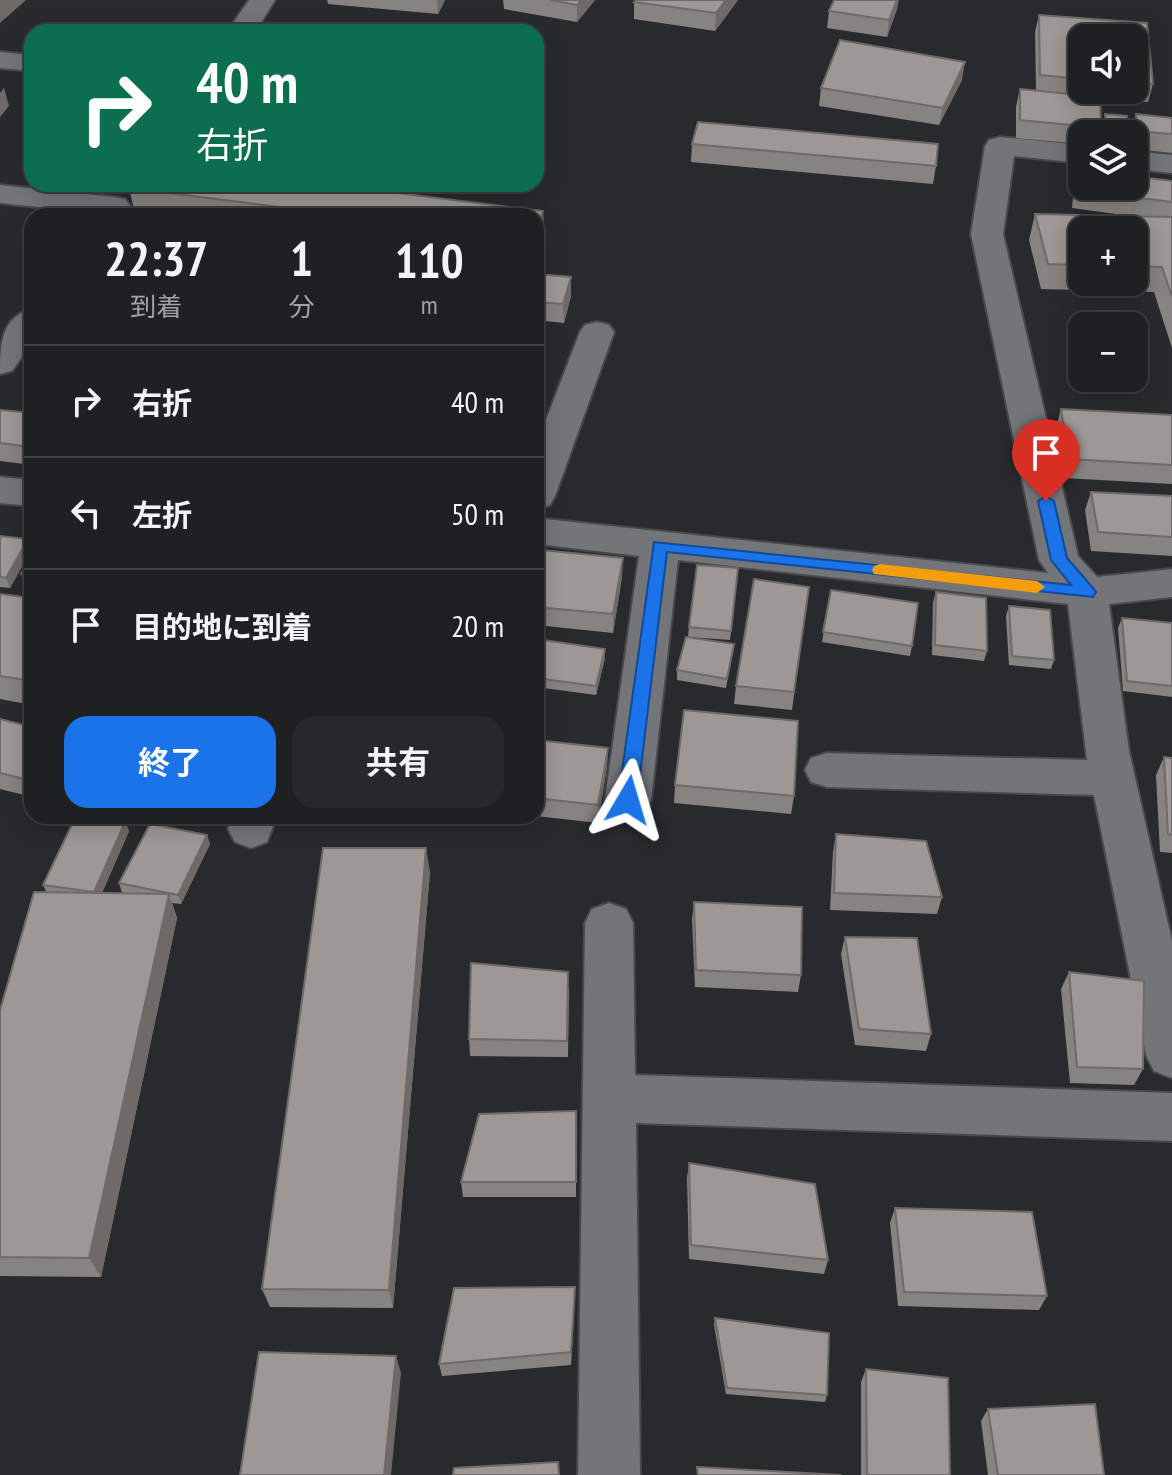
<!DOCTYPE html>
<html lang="ja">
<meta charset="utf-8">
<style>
body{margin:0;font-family:"PT Sans Narrow","Noto Sans JP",sans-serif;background:#27282a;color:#f1f3f6;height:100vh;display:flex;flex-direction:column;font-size:30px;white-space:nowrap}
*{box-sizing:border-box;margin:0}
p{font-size:26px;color:#a1a3a5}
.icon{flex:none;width:44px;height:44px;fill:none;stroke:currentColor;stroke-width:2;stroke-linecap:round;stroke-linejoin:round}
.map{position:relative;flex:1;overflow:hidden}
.drawer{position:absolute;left:24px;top:208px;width:520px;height:616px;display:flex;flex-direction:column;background:#1f2022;border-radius:24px;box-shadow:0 4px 20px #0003,0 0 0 2px #3c3e40}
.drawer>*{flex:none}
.top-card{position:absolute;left:24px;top:24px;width:520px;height:168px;border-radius:24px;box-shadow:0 4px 20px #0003,0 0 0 2px #3c3e40;background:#0b6e4f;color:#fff;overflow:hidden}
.controls{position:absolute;left:1068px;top:24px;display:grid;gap:16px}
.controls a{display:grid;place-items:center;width:80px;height:80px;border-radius:16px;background:#1f2022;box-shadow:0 4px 20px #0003,0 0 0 2px #3c3e40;font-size:40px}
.pin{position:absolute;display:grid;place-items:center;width:68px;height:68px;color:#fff;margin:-82px -34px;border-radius:50% 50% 50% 0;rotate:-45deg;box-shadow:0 0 8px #0007}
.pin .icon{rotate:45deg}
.me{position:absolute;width:88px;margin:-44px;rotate:7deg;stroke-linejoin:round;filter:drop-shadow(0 0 6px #0008)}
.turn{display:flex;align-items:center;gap:28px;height:168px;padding:0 40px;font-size:36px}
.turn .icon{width:104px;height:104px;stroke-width:2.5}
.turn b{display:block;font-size:56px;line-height:68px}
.eta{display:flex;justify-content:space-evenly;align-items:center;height:136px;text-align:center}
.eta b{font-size:48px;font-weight:700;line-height:56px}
.action{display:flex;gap:16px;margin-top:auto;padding:16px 40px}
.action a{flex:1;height:92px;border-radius:24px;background:#1a73e8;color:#fff;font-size:32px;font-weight:700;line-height:92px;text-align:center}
.action a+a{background:#27282a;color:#f1f3f6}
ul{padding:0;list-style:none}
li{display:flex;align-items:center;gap:24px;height:112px;padding:0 40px;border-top:2px solid #3c3e40}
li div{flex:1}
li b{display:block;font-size:30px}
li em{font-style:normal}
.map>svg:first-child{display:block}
</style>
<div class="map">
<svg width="1172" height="1475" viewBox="0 0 1172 1475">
<rect width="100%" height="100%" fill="#292a2e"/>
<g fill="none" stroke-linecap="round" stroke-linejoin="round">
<g stroke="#46484b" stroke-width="4">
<g id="minor">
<polygon points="249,0 275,0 255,32 227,32"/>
<polygon points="0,52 32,55 32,71 0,68"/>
<polygon points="1000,137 1082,145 1082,163 1014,156 1003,234 1078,556 1097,577 1172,569 1172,597 1109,604 1129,751 1172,941 1172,1078 1154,1071 1146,1055 1094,795 827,787 811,782 805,770 811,758 827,753 1087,760 1068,604 678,560 651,800 644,813 628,818 612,813 605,800 639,556 536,544 536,518 1048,573 1039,560 971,234 985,146 989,140"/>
<polygon points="1134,151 1172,155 1172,173 1134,169"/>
<polygon points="0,185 114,197 125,199 130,206 125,213 114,215 0,203"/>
<path d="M32,309V343L12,371L0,374C0,347 0,317 32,309Z"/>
<polygon points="597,322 609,325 614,332 555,496 550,505 536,509 536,446 580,332 585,325"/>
<polygon points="0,477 32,480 32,506 0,503"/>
<polygon points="231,816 277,816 267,842 251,848 235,842 228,829"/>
<polygon points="609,903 626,909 633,923 635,1075 1172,1093 1172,1141 636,1123 640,1475 578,1475 585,923 592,909"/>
</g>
</g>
<use href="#minor" fill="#737579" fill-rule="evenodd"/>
</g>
<g fill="#878380" fill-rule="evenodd">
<polygon points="327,0 445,0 438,14 328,4"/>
<polygon points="503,0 595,0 577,22 504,9"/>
<polygon points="738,0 715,31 634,19 634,2"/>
<polygon points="897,9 887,37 827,28 829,11"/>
<path d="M1039,15L1147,23L1153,84L1148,102L1100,98L1101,128L1099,134H1082V144L1016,138V107L1020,89L1036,91L1035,32ZM1082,38H1134V90H1082Z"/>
<polygon points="962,80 939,125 819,106 821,88"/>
<polygon points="1105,114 1128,134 1103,134 1103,123"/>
<polygon points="1136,114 1172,118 1172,153 1134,149 1134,134 1131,134 1130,132"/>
<polygon points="692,144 936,166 933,184 691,162"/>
<path d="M1079,169L1172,181V348L1154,292L1041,289L1029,240L1035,214L1138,217L1072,208L1074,187ZM1082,230H1134V282H1082Z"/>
<polygon points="132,184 325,184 543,211 544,236 536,254 536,216 155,216 135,214 129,188"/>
<polygon points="456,184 514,184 511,192 457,187"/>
<polygon points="536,274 571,296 564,323 536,320"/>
<polygon points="1061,409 1172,415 1172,484 1064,478 1056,428"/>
<polygon points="0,410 32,413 32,465 0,461"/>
<polygon points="1091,492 1172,496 1172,556 1091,551 1085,510"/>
<polygon points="0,536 28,539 32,548 10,588 0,587"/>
<polygon points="32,554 32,585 25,584 21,574"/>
<polygon points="738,568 730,640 688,637 689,627"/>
<polygon points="536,573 622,577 613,633 536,625"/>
<polygon points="809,587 792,710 734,704 736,686"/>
<polygon points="831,590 912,646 910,656 822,642"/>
<polygon points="936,592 987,651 984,661 932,655 933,602"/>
<polygon points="0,594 32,598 32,705 0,699"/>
<polygon points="1009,606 1054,660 1051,669 1009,665 1006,616"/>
<polygon points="1122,618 1172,623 1172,697 1123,691 1118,628"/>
<polygon points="536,639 605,658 596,695 536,687"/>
<polygon points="734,644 726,688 677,680 677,670"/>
<polygon points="0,719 32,727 32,797 0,789"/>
<polygon points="536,740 608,748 607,766 598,823 536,816"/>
<polygon points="1164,757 1172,758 1172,853 1160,852 1156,775"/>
<polygon points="675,785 794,796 791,814 674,803"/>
<polygon points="125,822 129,831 102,893 127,894 122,893 119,883 210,844 181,904 172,903 177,918 101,1277 0,1276 0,1010 47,893 43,885"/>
<polygon points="836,834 942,897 937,914 830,910 833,852"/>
<polygon points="430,872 393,1308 270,1307 262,1289"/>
<polygon points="694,902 801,975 798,992 695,987 692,919"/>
<polygon points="845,937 931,1034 926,1051 855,1045 841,954"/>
<polygon points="1069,972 1143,1069 1134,1085 1070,1083 1061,989"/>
<polygon points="569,988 568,1057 470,1056 469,1039"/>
<polygon points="576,1111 576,1197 463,1197 461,1182"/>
<polygon points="689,1163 828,1260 824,1274 689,1259 687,1178"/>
<polygon points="895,1208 1047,1296 1039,1310 898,1306 890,1223"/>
<polygon points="575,1287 571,1365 442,1376 439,1364"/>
<polygon points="715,1318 827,1395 825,1402 726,1394 714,1325"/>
<polygon points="866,1369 950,1475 861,1475 861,1382"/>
<polygon points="988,1409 1104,1475 988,1475 981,1421"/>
</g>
<g fill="#6e6a68">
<polygon points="0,0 26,0 0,23"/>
<polygon points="437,0 445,0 438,14"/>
<polygon points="581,0 595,0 577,22 577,5"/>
<polygon points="726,0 738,0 715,31 716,13"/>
<polygon points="897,0 899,0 897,9 887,37 889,20"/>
<polygon points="965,62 962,80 939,125 943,108"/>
<polygon points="4,88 9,106 0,117 0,93"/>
<polygon points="543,211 544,236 536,254 536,227"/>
<polygon points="571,277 571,296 564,323 563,304"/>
<polygon points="28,539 32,548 10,588 6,578"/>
<polygon points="623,558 622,577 613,633 613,614"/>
<polygon points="605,649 605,658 596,695 596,686"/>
<polygon points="608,748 607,766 598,823 598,805"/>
<polygon points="125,822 129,831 98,901 94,892"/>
<polygon points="207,835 210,844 181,904 178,895"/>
<polygon points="426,848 430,872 393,1308 389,1290"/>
<polygon points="169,894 177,918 101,1277 89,1258"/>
<polygon points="575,1287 575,1300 571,1365 571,1352"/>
<polygon points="396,1356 401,1373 391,1475 384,1475"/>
</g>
<g fill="#9d9895" stroke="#6e6a68" stroke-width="2">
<polygon points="550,0 581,0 577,5"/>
<polygon points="636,0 726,0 716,13 634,2"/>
<polygon points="834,0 897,0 889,20 829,11"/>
<polygon points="1039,15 1147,23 1153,84 1134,83 1134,38 1082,38 1082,79 1040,75"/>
<polygon points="840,40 965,62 943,108 821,88"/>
<polygon points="1020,89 1100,97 1101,128 1020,120"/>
<polygon points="1105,114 1127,116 1128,134 1106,134"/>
<polygon points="1136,114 1172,118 1172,134 1136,131"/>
<polygon points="698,122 938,144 936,166 692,144"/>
<polygon points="1079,169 1082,169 1082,186 1134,186 1134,176 1172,181 1172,202 1077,190"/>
<polygon points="132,184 325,184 543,211 536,227 536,216 350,216 129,188"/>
<polygon points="1035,214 1172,217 1172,297 1162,267 1134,266 1134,230 1082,230 1082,265 1048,264"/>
<polygon points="536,274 571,277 563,304 536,302"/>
<polygon points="1061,409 1172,415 1172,465 1069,459"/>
<polygon points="0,410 32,413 32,447 0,443"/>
<polygon points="1091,492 1172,496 1172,537 1098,532"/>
<polygon points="0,536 28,539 6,578 0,577"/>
<polygon points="541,550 623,558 613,614 536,607 536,573"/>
<polygon points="32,554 32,575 21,574"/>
<polygon points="697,565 738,568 731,631 689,627"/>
<polygon points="754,579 809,587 794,692 736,686"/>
<polygon points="831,590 918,603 912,646 823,632"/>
<polygon points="936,592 986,598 987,651 935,645"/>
<polygon points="0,594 32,598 32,681 0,676"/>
<polygon points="1009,606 1050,610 1054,660 1012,656"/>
<polygon points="1122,618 1172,623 1172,686 1127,681"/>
<polygon points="686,637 734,644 727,679 677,670"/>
<polygon points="536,639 605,649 596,686 536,678"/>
<polygon points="684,710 798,721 794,796 675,785"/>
<polygon points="0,719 32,727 32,781 0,773"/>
<polygon points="536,740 608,748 598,805 536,798"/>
<polygon points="1164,757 1172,758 1172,835 1168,834"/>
<polygon points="76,816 85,816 125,822 94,892 43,885"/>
<polygon points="150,824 207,835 178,895 119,883"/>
<polygon points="836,834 926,841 942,897 834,893"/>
<polygon points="323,848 426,848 389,1290 262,1289"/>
<polygon points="34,892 169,894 89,1258 0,1257 0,1010"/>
<polygon points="694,902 802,907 801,975 696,970"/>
<polygon points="845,937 917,938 931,1034 859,1029"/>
<polygon points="471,963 568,972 567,1041 469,1039"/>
<polygon points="1069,972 1144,981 1143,1069 1077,1067"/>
<polygon points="576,1111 576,1182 461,1182 479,1114"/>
<polygon points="689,1163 815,1184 828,1260 691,1245"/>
<polygon points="895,1208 1032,1212 1047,1296 904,1292"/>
<polygon points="575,1287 571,1352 439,1364 454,1288"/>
<polygon points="715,1318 829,1333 827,1395 727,1388"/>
<polygon points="259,1352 396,1356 384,1475 240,1475"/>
<polygon points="866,1369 948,1378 950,1475 867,1475"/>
<polygon points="1095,1404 1104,1475 998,1475 988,1409"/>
<polygon points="558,1462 559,1475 453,1475 454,1468"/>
<polygon points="697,1467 841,1475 698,1475"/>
</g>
<polygon fill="#1a73e8" stroke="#114b97" stroke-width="2" points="1046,496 1054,501 1067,558 1093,588 1096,592 1093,597 667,552 637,800 634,805 621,805 618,800 654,542 1071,585 1051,560 1038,501"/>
<polygon fill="#f59e0b" points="880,564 1037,581 1045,587 1037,593 874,574 872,570 874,566"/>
</svg>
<div class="controls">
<a><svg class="icon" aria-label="sound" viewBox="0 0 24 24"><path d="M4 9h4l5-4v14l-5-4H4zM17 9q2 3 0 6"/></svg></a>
<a><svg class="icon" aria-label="layers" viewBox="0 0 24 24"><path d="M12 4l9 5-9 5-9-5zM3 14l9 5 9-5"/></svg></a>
<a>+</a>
<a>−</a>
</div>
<div class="pin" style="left:1046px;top:501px;background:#d93025"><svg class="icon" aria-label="arrive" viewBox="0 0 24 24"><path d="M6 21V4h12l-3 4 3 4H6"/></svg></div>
<svg class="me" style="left:628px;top:800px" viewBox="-20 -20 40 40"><path d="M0-17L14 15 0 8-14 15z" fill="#1a73e8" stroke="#fff" stroke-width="4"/></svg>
<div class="top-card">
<div class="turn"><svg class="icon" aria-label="right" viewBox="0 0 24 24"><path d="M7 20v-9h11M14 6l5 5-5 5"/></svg><div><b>40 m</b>右折</div></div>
</div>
<section class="drawer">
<div class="eta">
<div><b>22:37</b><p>到着</p></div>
<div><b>1</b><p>分</p></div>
<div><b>110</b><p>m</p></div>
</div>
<ul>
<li><svg class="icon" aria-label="right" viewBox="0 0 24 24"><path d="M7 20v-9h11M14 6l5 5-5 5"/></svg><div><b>右折</b></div><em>40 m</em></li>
<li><svg class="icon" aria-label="left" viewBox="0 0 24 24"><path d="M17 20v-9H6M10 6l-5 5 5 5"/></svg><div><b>左折</b></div><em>50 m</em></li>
<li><svg class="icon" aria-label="arrive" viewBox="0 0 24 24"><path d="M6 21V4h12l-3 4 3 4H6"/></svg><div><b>目的地に到着</b></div><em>20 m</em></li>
</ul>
<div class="action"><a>終了</a><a>共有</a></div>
</section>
</div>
